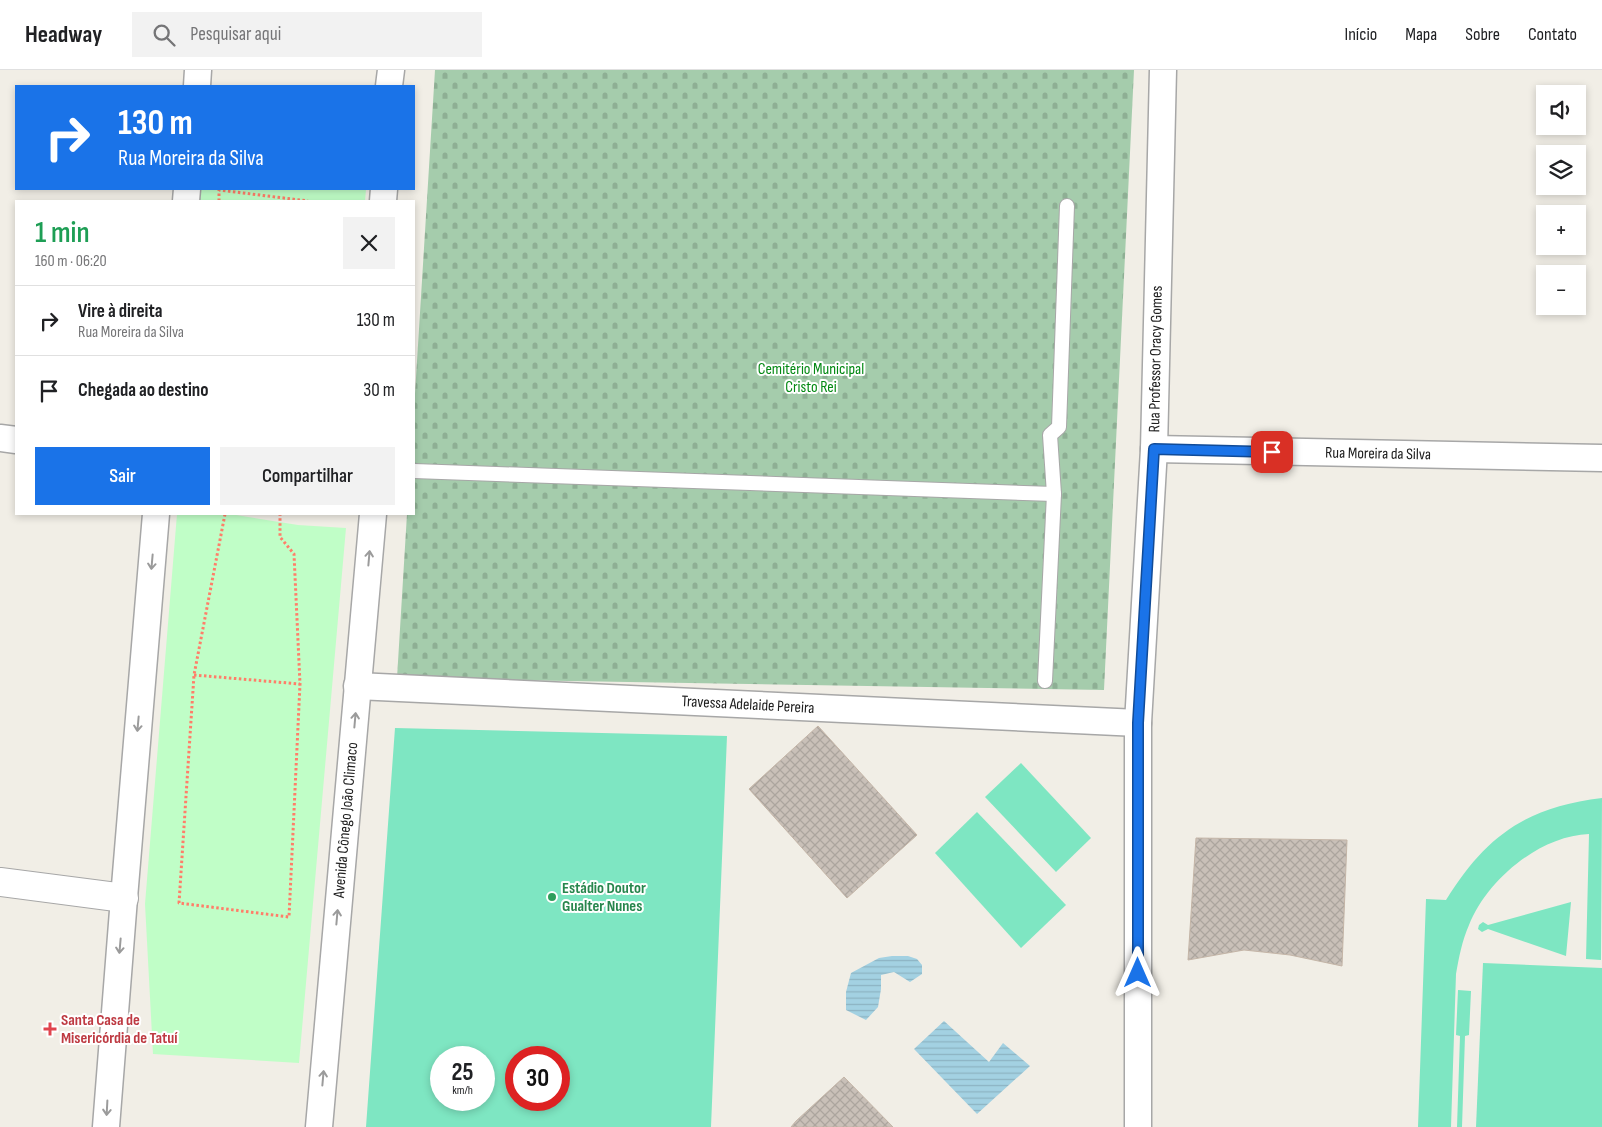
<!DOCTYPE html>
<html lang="pt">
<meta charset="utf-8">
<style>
body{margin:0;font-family:"Sofia Sans Condensed",sans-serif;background:#f2f2f2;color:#202124;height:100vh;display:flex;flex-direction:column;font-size:19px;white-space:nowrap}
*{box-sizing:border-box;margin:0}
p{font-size:16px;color:#757577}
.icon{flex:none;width:28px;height:28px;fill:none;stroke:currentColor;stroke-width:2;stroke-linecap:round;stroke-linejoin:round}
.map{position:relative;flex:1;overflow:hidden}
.drawer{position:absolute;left:15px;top:130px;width:400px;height:315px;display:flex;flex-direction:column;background:#fff;border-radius:0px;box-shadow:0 2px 8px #0003}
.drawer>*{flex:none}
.guide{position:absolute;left:15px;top:15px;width:400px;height:105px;border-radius:0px;box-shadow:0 2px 8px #0003;background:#1a73e8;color:#fff;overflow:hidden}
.tools{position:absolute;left:1536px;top:15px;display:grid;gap:10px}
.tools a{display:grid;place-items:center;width:50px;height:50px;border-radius:0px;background:#fff;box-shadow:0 2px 8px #0003;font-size:25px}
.speed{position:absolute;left:430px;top:976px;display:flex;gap:10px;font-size:25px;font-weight:700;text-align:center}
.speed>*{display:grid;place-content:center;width:65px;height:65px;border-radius:50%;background:#fff;box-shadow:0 2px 8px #0003;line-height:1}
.speed small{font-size:12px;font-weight:400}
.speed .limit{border:8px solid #d22;background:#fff;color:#111}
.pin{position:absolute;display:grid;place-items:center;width:42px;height:42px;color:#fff;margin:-21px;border-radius:10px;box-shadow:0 2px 8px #0006}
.me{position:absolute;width:55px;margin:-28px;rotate:0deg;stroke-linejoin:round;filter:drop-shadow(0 0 4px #0008)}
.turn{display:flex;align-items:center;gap:18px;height:105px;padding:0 20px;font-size:22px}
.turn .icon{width:65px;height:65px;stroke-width:2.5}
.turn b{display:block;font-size:35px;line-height:42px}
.round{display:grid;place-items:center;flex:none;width:52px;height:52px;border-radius:0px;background:#f2f2f2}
.overview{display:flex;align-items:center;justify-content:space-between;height:85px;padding:0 20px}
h1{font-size:30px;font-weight:600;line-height:38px;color:#1e9e55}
.action{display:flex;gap:10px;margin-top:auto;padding:10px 20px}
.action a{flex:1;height:58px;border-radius:0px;background:#1a73e8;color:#fff;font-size:20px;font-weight:600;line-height:58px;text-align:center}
.action a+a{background:#f2f2f2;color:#202124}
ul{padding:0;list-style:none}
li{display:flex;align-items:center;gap:15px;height:70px;padding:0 20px;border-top:1px solid #e0e0e0}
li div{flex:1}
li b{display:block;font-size:19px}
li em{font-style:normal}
header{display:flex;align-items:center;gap:30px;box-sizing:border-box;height:70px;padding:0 25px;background:#fff;border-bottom:1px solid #e0e0e0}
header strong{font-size:24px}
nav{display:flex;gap:28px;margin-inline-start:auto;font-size:18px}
.search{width:350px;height:45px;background:#f2f2f2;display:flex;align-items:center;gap:12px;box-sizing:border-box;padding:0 18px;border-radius:0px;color:#757577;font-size:19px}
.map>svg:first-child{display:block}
</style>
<header>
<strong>Headway</strong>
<div class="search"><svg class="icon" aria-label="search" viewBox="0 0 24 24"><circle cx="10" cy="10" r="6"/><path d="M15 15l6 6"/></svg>Pesquisar aqui</div>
<nav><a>Início</a><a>Mapa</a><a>Sobre</a><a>Contato</a></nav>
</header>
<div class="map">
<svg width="1602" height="1057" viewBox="0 0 1602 1057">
<defs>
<pattern id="cemetery-stones" width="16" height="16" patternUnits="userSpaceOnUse" patternTransform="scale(1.25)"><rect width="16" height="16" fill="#a5ccac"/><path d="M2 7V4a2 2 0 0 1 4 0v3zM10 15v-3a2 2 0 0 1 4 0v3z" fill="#8eaf94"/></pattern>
<pattern id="water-rules" width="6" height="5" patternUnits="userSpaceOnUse" patternTransform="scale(1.25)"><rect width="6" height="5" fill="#a3d1e2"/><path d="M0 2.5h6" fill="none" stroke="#8cb3c2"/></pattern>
<pattern id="building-cross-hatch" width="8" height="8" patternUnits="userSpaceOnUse" patternTransform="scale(1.25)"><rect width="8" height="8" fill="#c9c0b8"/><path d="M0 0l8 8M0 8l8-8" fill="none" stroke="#aca59e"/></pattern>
</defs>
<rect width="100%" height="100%" fill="#f1eee6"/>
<polygon fill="url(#cemetery-stones)" points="435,0 1134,0 1104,620 397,608 407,444 414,444 414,340"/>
<g fill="#c0fec7">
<polygon points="197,119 366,119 365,131 196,131"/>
<polygon points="177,444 230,444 298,455 346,458 299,993 153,984 145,834"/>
</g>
<g fill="#7ee6c2" fill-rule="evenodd">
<path d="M395,658L727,666L711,1057H366ZM441,988H484V1030H441ZM516,988H559V1030H516Z"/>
<polygon points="1021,693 1091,768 1056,802 985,727"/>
<path d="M1602,728L1601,890L1586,889L1589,764C1539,766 1487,810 1469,855C1462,871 1459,887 1456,904L1451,1057H1418L1426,829L1446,830C1486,766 1526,737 1602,728Z"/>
<polygon points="977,742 1066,835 1021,878 935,783"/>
<polygon points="1571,832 1566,886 1488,859 1482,862 1478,859 1479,855 1483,852 1488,855"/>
<polygon points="1483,893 1602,898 1602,1057 1476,1057"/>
<polygon points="1458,920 1471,921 1469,965 1465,966 1462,1057 1457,1057 1460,966 1456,965"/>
</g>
<g fill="url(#water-rules)">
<polygon points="892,886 908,886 917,889 922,895 922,904 910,912 894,902 881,905 881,919 878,937 866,950 846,940 846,922 851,903 879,888"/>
<polygon points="944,951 989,992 1003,973 1030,996 977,1044 914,979"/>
</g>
<g fill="url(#building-cross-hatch)" stroke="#c4b5a7">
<polygon points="818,656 917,765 847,828 749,719"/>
<polygon points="1196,768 1347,770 1342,896 1290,885 1244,880 1188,890"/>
<polygon points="844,1007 893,1057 791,1057 796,1051"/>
</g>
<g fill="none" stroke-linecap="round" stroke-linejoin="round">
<g stroke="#a7a7a7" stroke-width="16">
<g id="service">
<polyline points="414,401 1054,424"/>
<polyline points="1045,611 1054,424 1050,365 1059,357 1067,136"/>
</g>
</g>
<g stroke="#a7a7a7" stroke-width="29">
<g id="minor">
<polyline points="197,16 198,0"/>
<polyline points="389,16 391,0"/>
<polyline points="186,131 187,119"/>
<polyline points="383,131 384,119"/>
<polyline points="0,368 16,370"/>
<polyline points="1154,379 1602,388"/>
<polyline points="357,616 1138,653"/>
<polyline points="106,1057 124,828 156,444"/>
<polyline points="319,1057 373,444"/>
<polyline points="1138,1057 1138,653 1154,379 1163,0"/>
</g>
</g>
<g stroke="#a7a7a7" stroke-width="30">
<polyline id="tertiary" points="0,812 124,828"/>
</g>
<g stroke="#ff7e69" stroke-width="3" stroke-dasharray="2.5 2.5" stroke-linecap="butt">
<polyline points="219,131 219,120 308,131"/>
<polyline points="225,444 194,605 179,833 289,847 300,614 294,484 280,467 280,444"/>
<polyline points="194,605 300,614"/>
</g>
<use href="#service" stroke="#fff" stroke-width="14"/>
<use href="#minor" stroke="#fff" stroke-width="26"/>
<use href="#tertiary" stroke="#fff" stroke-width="28"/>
</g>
<defs><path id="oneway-shaft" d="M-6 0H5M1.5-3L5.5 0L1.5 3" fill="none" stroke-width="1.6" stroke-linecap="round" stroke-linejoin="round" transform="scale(1.25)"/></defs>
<g stroke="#9b9b9b">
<use href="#oneway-shaft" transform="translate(369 488) rotate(-85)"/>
<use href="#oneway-shaft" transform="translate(152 492) rotate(95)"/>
<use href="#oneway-shaft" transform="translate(355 650) rotate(-85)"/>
<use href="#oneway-shaft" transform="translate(138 654) rotate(95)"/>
<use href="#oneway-shaft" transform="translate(337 847) rotate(-85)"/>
<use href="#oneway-shaft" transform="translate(120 876) rotate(95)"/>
<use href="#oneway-shaft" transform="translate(323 1008) rotate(-85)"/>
<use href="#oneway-shaft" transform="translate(107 1038) rotate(93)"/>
</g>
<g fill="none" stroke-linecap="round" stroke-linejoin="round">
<g stroke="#114b97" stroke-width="12">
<polyline id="route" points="1138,903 1138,653 1154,379 1272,382"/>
</g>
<use href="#route" stroke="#1a73e8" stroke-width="9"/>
</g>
<circle fill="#2e9e5b" stroke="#fff" stroke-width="2" cx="552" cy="827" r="5"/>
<path fill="#e0444e" stroke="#fff" stroke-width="2" d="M47.5 951.5h5v5h5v5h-5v5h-5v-5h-5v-5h5z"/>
<g text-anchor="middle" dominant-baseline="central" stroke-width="4" stroke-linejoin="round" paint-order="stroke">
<g font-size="16" fill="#202020" stroke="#fff">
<text transform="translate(1156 289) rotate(-89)">Rua Professor Oracy Gomes</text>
<text transform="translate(1378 384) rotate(1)">Rua Moreira da Silva</text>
<text transform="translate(748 635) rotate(3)">Travessa Adelaide Pereira</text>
<text transform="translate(346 750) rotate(-85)">Avenida Cônego João Climaco</text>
</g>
<g font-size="16" fill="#038913" stroke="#fff">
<text x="811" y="299">Cemitério Municipal<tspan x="811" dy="18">Cristo Rei</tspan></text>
</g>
<g font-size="16" font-weight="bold" fill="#27864d" stroke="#fff" text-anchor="start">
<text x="562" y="818">Estádio Doutor<tspan x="562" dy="18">Gualter Nunes</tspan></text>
</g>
<g font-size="16" font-weight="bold" fill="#be3a42" stroke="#fff" text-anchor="start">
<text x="61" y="950">Santa Casa de<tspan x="61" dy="18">Misericórdia de Tatuí</tspan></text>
</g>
</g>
</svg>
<div class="tools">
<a><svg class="icon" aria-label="sound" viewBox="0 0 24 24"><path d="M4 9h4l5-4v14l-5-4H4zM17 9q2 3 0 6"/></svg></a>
<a><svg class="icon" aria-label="layers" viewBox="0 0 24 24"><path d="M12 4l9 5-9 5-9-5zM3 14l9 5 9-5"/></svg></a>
<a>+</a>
<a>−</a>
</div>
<div class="speed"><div>25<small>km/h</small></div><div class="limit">30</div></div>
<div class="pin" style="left:1272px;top:382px;background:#d93025"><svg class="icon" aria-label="arrive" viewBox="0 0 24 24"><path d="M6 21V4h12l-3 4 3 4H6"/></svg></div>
<svg class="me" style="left:1138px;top:903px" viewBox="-20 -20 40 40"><path d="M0-17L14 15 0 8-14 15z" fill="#1a73e8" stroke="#fff" stroke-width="4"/></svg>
<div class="guide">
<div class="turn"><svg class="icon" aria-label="right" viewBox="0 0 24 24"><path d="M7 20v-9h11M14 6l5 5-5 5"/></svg><div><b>130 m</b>Rua Moreira da Silva</div></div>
</div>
<section class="drawer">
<div class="overview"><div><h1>1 min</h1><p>160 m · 06:20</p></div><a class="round"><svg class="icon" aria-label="close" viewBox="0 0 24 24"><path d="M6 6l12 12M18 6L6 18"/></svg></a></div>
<ul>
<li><svg class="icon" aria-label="right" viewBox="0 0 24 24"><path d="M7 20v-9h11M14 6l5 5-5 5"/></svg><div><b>Vire à direita</b><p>Rua Moreira da Silva</p></div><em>130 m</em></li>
<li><svg class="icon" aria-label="arrive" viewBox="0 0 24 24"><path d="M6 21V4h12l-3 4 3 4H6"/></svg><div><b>Chegada ao destino</b></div><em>30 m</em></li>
</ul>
<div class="action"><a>Sair</a><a>Compartilhar</a></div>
</section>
</div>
